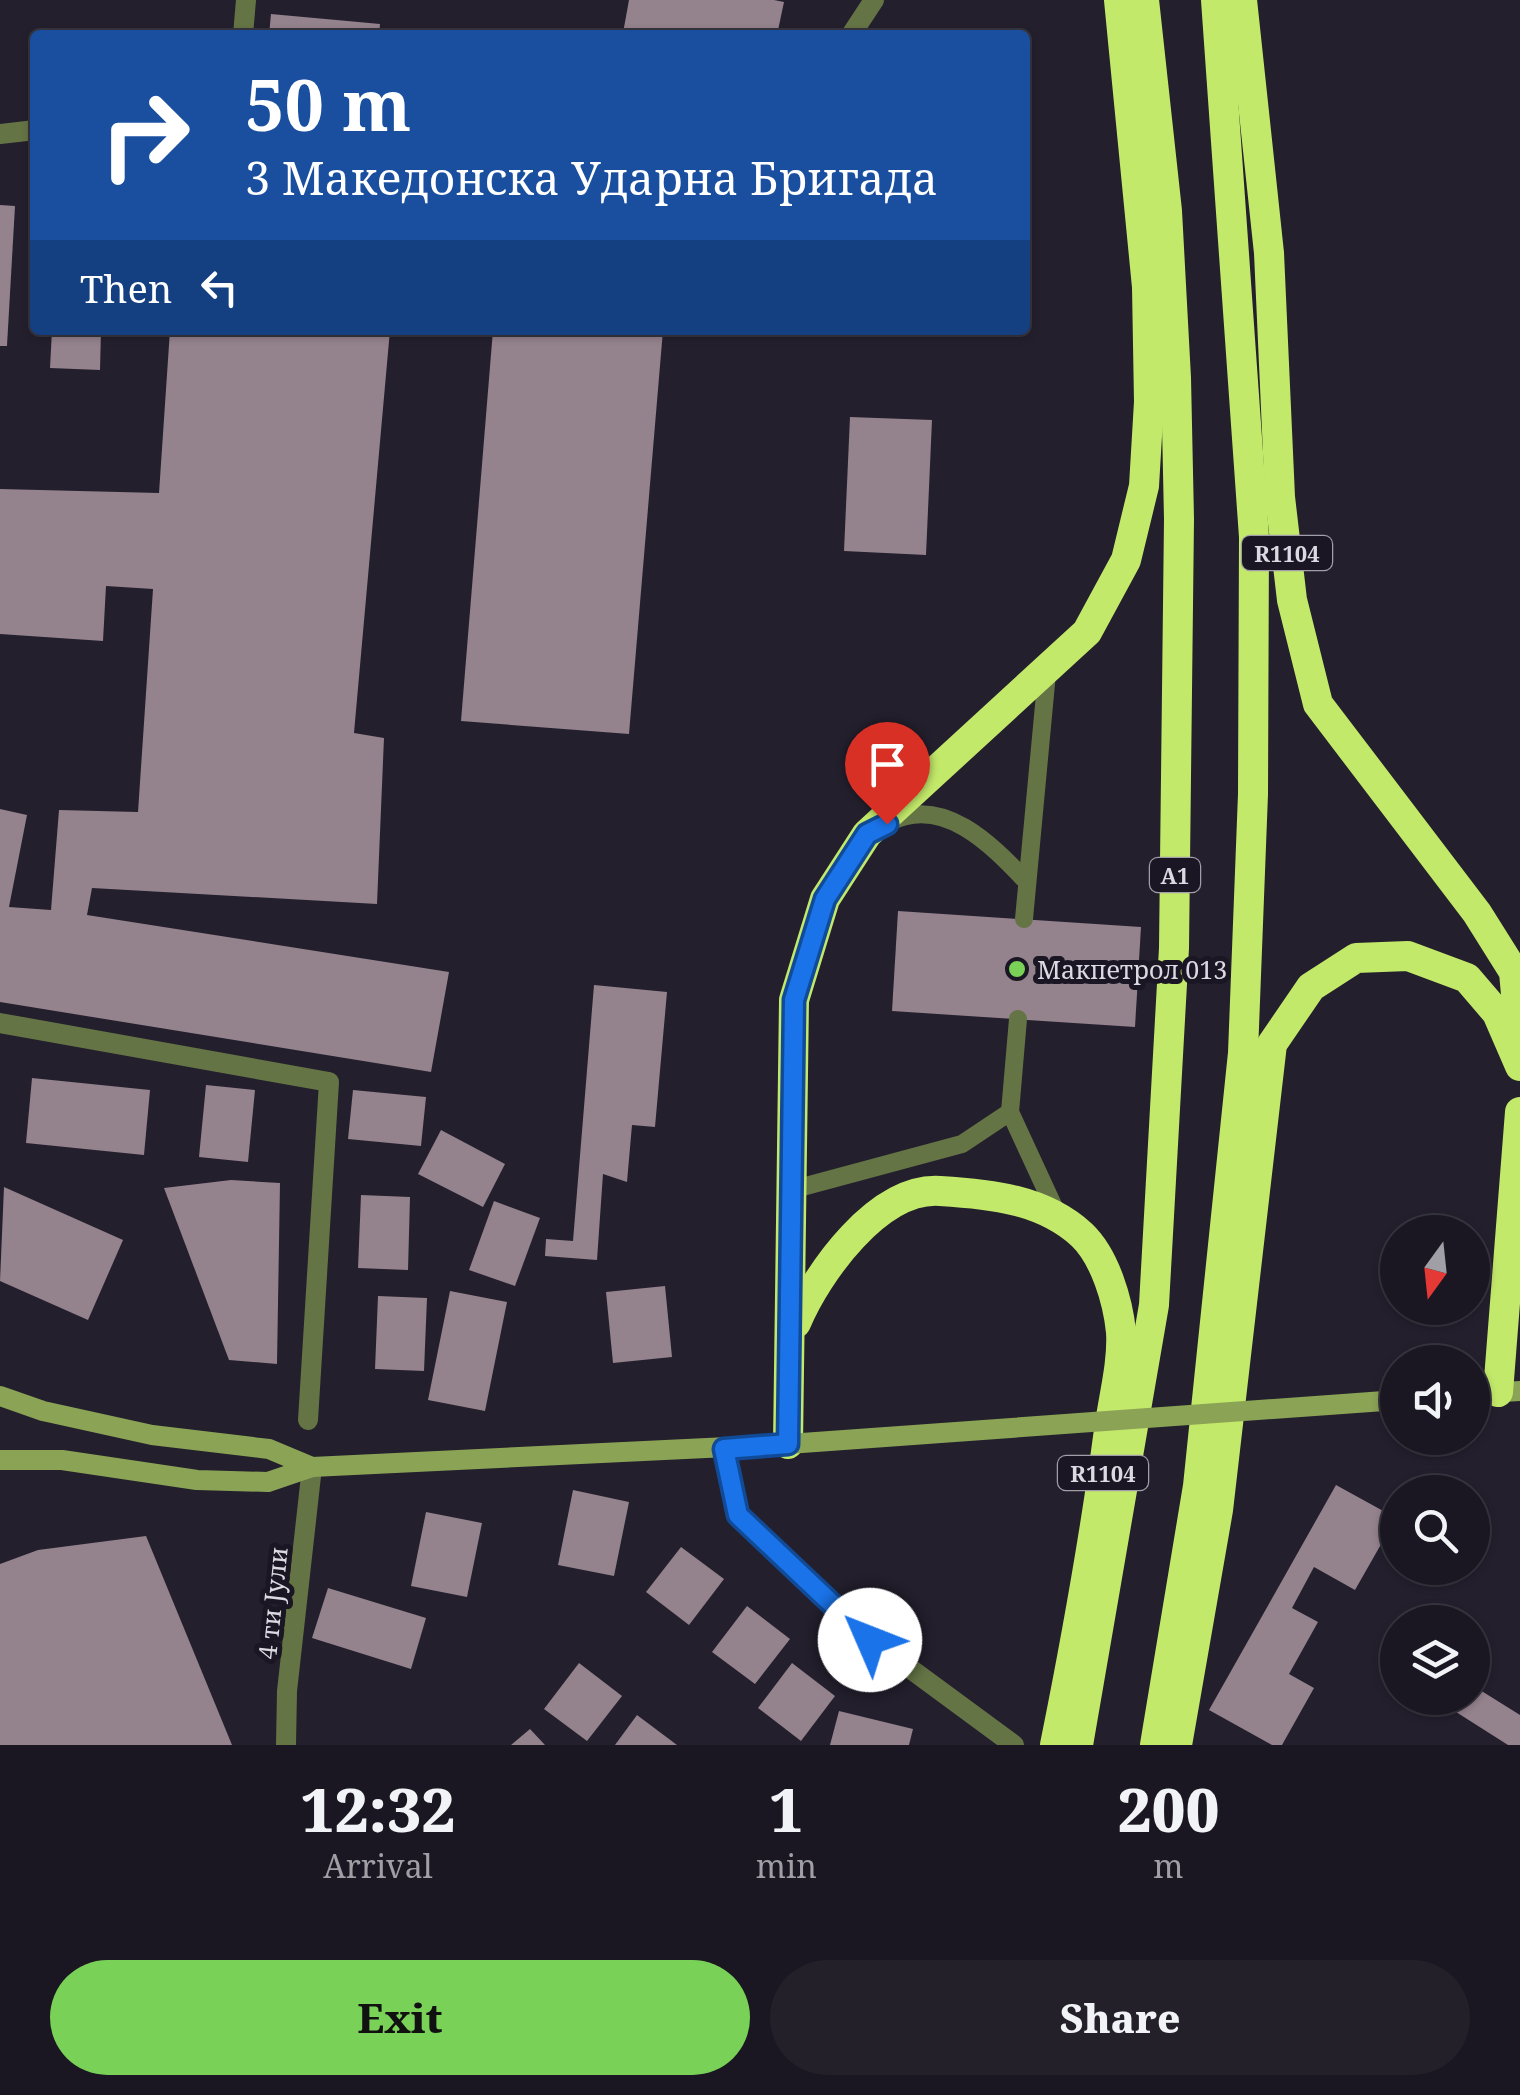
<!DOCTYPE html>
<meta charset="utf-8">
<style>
body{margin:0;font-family:"Noto Serif",serif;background:#23202a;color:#f1f3f6;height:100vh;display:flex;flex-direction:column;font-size:38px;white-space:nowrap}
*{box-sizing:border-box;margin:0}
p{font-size:32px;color:#9f9fa5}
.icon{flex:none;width:55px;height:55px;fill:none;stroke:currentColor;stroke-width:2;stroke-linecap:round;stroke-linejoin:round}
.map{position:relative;height:1745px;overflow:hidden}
.sheet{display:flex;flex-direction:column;background:#1a1722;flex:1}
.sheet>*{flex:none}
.banner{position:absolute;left:30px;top:30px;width:1000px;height:305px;border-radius:10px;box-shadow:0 2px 8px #0004,0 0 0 2px #383640;background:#1a4fa0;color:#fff;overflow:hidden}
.needle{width:65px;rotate:195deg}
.buttons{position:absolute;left:1380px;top:1215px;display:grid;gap:20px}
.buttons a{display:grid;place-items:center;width:110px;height:110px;border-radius:50%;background:#1a1722;box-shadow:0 2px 8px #0004,0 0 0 2px #383640;font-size:50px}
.pin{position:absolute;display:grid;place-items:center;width:85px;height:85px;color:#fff;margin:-102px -42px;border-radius:50% 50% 50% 0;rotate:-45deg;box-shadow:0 0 10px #0007}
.pin .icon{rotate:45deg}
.me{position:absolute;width:110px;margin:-55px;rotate:314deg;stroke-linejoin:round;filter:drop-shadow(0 0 8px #0008)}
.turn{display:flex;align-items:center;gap:35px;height:210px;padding:0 50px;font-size:45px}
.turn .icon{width:130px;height:130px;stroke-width:2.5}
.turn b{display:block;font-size:70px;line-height:85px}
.then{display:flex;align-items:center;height:95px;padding:0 50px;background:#0003;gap:20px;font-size:38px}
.eta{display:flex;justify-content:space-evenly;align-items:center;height:170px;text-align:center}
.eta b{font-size:60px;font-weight:800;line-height:70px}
.primary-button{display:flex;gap:20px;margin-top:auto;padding:20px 50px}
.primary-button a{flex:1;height:115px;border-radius:60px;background:#79d157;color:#111;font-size:40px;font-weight:800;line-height:115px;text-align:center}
.primary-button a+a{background:#23202a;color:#f1f3f6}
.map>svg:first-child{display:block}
</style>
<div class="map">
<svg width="1520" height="1745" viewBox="0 0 1520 1745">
<rect width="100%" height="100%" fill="#231f2d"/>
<g fill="#94828d">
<polygon points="629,0 774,0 784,2 777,35 634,35 623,33"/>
<polygon points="271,14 380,24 379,35 269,35"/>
<polygon points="0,205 15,206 7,346 0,346"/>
<polygon points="52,330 101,330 100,370 50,368"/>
<polygon points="170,330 390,330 354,733 384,738 377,904 92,888 87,915 449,972 431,1072 0,1002 0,809 27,815 9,907 51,910 59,810 138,812 153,589 106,586 103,641 0,634 0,489 159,493"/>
<polygon points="493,330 663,330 629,734 461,721"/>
<polygon points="850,417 932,420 926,555 844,551"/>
<polygon points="898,911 1141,927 1135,1027 892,1011"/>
<polygon points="594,985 667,992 655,1127 632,1125 627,1182 603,1174 597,1260 545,1256 546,1239 573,1241"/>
<polygon points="32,1078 150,1090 144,1155 26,1143"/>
<polygon points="206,1085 255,1090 248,1162 199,1157"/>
<polygon points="353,1090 426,1097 421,1146 348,1139"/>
<polygon points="441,1130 505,1164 483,1207 418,1174"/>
<polygon points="231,1180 280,1183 277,1364 229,1360 164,1188"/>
<polygon points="4,1187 123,1240 88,1320 0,1281"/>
<polygon points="361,1195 410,1197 408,1270 358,1268"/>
<polygon points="494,1201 540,1218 515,1286 469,1270"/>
<polygon points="665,1286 672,1357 613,1363 606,1292"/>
<polygon points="450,1291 507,1302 485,1411 428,1400"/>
<polygon points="378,1296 427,1298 424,1371 375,1369"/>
<polygon points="1336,1485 1396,1518 1355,1590 1314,1567 1292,1608 1318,1622 1289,1674 1314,1688 1282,1745 1272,1745 1209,1710"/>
<polygon points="573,1490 629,1502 614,1576 558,1565"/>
<polygon points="426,1512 482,1523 467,1597 411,1586"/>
<polygon points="146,1536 232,1745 0,1745 0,1564 38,1550"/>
<polygon points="681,1547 724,1579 689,1625 646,1592"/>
<polygon points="328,1588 426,1618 411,1669 312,1638"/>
<polygon points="747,1606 790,1639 755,1684 712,1652"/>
<polygon points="579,1663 622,1696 587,1741 544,1709"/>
<polygon points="792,1663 835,1696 801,1741 758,1708"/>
<polygon points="1472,1685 1520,1715 1520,1745 1508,1745 1434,1698 1472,1698"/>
<polygon points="839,1711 913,1729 909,1745 830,1745"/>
<polygon points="637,1715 677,1745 615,1745"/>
<polygon points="530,1729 545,1745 511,1745"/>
</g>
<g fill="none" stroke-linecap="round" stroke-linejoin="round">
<g stroke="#657445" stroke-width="18">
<path d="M890,822C943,795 991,844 1026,881"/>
<polyline points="1024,919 1047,673"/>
<polyline points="1018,1019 1010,1112 1059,1218"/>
<polyline points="791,1190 962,1144 1010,1112"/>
</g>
<g stroke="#657445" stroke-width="20">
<polyline points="243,35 246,0"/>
<polyline points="851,35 874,0"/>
<polyline points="0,134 35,130"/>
<polyline points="0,1023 329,1082 308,1420"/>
<polyline points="724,1449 738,1515 870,1639 1014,1745"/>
<polyline points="286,1745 287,1691 312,1467"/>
</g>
<g stroke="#8ba355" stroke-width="20">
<polyline points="1472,1394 1520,1391"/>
<polyline points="0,1396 43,1411 152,1435 269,1449 312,1467"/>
<polyline points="0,1460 62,1460 197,1480 268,1482 312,1467 788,1444"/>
</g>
<g stroke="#c3e96a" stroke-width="30">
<polyline points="1242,0 1269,253 1280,497 1292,600 1318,704 1477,913 1514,972 1520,1039"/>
<path d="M796,1323C817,1273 878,1187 940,1191C990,1194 1043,1199 1082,1235C1105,1257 1118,1301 1121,1332C1123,1363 1113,1399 1109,1430C1095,1535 1076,1641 1055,1745"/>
<polyline points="1498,1392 1520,1112"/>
<polyline points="788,1444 794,1000 825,899 867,834 1087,632 1126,560 1144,486 1149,402 1147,287 1119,0"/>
<polyline points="1078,1745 1154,1305 1174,948 1179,519 1176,378 1167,211 1144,0"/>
<polyline points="1155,1745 1198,1486 1243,1053 1253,794 1254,537 1216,0"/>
<polyline points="1177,1745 1218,1510 1272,1044 1311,987 1356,958 1408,956 1467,978 1497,1013 1520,1066"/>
</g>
<polyline stroke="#8ba355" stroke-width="20" points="788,1444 1398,1400"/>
</g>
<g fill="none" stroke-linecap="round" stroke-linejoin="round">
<g stroke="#114b97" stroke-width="25">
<polyline id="route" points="870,1640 738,1515 724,1449 788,1444 794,1000 825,899 867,834 887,824"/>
</g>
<use href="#route" stroke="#1a73e8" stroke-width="18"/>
</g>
<circle fill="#79d157" stroke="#1a1623" stroke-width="4" cx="1017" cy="969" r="10"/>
<g text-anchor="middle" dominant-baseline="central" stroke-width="10" stroke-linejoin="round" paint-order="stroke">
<g fill="#1a1623" stroke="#a19ea9" stroke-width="2.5">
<rect x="1242" y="536" width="90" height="34" rx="8"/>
<rect x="1150" y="858" width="50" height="34" rx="8"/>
<rect x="1058" y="1456" width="90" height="34" rx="8"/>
</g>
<g font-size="22" font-weight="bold" fill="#dbd9e2">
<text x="1287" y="553">R1104</text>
<text x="1175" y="875">A1</text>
<text x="1103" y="1473">R1104</text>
</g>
<g font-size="25" fill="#dbd9e2" stroke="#1a1623" text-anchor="start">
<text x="1037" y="969">Макпетрол 013</text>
</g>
<g font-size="25" fill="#dbd9e2" stroke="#1a1623">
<text transform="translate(272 1603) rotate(-84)">4 ти Јули</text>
</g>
</g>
</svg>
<div class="buttons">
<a><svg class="needle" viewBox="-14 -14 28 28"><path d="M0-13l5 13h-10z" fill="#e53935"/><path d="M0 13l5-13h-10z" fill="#9f9fa5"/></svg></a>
<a><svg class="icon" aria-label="sound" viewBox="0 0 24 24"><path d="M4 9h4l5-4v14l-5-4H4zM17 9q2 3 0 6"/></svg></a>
<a><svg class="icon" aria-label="search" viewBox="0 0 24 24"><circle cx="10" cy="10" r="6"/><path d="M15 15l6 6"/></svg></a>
<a><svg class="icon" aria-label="layers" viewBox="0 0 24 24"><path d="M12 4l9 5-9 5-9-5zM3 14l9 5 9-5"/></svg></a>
</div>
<div class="pin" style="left:887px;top:824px;background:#d93025"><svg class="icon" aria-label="arrive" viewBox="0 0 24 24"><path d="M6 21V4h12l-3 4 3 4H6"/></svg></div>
<svg class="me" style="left:870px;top:1640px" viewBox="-20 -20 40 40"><circle r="19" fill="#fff"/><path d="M0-13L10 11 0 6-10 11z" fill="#1a73e8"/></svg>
<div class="banner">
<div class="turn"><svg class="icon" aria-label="right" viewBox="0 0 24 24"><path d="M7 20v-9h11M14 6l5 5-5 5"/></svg><div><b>50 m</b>3 Македонска Ударна Бригада</div></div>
<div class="then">Then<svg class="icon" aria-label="left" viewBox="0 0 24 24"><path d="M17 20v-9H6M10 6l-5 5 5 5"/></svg></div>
</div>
</div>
<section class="sheet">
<div class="eta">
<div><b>12:32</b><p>Arrival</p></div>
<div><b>1</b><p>min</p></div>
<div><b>200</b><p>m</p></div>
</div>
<div class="primary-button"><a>Exit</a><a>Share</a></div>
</section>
